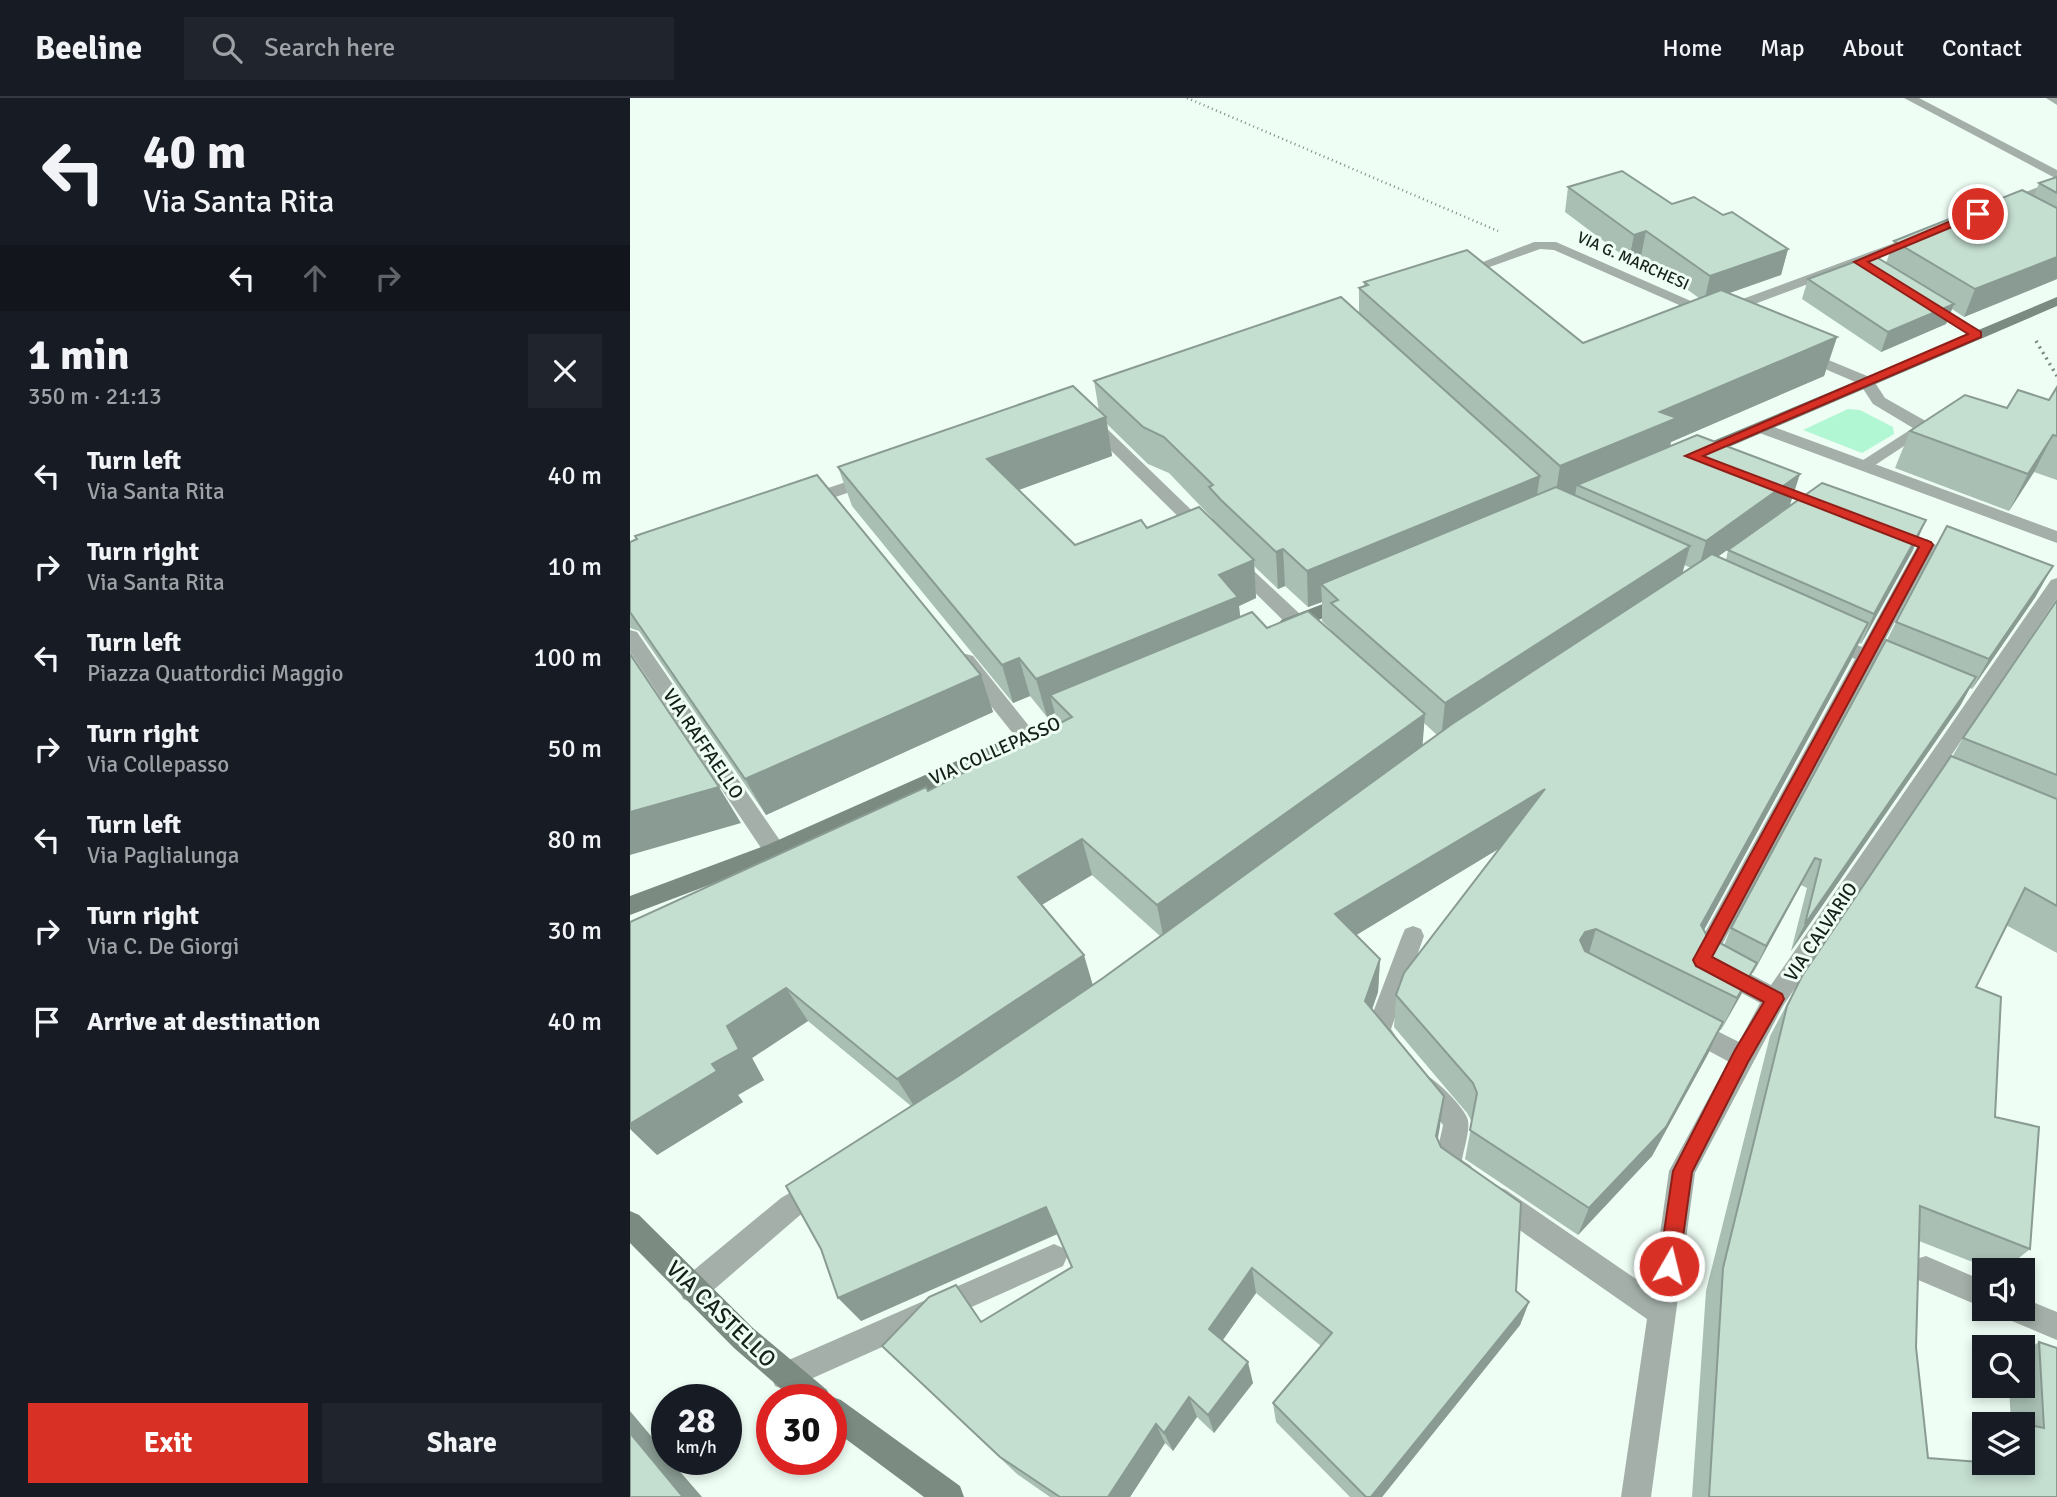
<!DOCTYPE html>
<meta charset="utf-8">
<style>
body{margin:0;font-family:Signika,sans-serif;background:#20242c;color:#f1f3f6;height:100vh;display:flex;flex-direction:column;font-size:26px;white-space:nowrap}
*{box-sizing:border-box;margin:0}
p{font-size:23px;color:#9ea1a6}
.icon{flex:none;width:38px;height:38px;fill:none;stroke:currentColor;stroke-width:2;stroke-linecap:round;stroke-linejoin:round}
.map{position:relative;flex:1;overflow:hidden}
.drawer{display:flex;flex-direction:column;background:#171b24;width:630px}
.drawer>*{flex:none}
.banner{background:#171b24;color:#f1f3f6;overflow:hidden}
.tools{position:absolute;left:1342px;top:1160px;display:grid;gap:14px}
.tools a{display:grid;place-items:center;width:63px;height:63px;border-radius:0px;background:#171b24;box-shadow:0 4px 10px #0003;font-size:35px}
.speed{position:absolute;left:21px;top:1286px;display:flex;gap:14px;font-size:35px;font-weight:700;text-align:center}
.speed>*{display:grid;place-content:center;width:91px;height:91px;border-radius:50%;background:#171b24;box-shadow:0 4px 10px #0003;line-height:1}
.speed small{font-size:18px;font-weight:400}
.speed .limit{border:10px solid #d22;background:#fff;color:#111}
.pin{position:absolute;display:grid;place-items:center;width:60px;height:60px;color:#fff;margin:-30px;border:4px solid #fff;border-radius:50%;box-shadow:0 2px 7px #0007}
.me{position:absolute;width:77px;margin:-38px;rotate:8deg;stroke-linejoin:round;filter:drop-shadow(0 0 5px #0008)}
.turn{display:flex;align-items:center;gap:24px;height:147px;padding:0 28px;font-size:32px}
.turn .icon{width:91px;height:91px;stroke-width:2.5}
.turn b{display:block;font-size:49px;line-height:60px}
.lanes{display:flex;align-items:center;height:66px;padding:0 28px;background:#0003;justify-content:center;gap:35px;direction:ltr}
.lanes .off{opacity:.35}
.round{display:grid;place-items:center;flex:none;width:74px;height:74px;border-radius:0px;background:#20242c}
.overview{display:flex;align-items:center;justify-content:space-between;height:119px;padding:0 28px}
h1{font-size:42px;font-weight:800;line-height:52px}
.button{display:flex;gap:14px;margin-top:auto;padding:14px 28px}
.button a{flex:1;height:80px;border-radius:0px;background:#d93025;color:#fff;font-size:28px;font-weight:800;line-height:80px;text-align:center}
.button a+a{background:#20242c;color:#f1f3f6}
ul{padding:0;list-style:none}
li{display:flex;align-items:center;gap:21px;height:91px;padding:0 28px}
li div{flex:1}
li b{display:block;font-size:26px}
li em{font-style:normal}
header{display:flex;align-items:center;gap:42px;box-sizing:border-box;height:98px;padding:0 35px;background:#171b24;border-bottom:2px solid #363941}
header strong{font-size:33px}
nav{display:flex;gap:38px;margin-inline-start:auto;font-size:24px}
.search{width:490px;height:63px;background:#20242c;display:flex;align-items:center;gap:18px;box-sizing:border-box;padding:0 24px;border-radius:0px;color:#9ea1a6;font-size:26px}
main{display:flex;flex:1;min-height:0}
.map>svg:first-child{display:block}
</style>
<header>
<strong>Beeline</strong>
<div class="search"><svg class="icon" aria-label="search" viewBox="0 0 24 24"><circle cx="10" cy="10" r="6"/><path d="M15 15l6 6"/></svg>Search here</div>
<nav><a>Home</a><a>Map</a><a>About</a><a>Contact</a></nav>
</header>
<main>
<section class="drawer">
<div class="banner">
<div class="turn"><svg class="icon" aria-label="left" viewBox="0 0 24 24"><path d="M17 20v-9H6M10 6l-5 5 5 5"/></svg><div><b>40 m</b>Via Santa Rita</div></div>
<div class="lanes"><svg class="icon" aria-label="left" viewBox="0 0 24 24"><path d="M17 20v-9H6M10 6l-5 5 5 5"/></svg><svg class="icon off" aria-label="ahead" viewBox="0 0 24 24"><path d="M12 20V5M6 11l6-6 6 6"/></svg><svg class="icon off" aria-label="right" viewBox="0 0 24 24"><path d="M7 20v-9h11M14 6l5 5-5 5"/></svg></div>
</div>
<div class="overview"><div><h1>1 min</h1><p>350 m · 21:13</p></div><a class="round"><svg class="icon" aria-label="close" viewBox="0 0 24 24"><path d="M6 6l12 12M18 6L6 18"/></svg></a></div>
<ul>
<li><svg class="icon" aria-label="left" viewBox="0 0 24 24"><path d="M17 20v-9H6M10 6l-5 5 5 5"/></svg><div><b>Turn left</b><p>Via Santa Rita</p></div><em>40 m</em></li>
<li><svg class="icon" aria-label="right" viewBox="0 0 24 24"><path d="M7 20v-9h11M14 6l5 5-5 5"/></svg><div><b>Turn right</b><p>Via Santa Rita</p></div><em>10 m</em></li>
<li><svg class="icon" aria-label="left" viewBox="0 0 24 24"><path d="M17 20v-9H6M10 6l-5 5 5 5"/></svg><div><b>Turn left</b><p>Piazza Quattordici Maggio</p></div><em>100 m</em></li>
<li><svg class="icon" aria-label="right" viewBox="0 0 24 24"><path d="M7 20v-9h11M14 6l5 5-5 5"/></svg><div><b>Turn right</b><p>Via Collepasso</p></div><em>50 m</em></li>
<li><svg class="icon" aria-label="left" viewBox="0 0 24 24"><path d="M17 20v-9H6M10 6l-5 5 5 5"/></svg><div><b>Turn left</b><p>Via Paglialunga</p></div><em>80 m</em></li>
<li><svg class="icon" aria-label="right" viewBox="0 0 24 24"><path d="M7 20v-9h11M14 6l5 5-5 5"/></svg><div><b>Turn right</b><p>Via C. De Giorgi</p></div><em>30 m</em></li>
<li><svg class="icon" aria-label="arrive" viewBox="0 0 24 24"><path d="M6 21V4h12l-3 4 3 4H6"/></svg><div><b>Arrive at destination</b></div><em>40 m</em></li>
</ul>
<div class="button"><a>Exit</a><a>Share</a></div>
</section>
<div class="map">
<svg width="1427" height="1399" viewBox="0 0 1427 1399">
<rect width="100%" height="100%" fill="#eefef5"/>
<polygon fill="#b2f7d4" points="1218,311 1230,312 1263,329 1264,336 1232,355 1173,332"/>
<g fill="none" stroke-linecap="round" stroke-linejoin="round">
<polyline stroke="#7c8982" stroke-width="2.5" stroke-dasharray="1 3.5" stroke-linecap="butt" points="557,0 868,133"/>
<polyline stroke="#7c8982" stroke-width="3.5" stroke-dasharray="2 4.5" stroke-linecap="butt" points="1406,243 1427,278"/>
<g fill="#a4afa9" fill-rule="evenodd">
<polygon points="1236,278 1242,280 1255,300 1294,322 1300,331 1236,373 1228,368 1230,364 1283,330 1243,306 1228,283"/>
<polygon points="1061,920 1121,950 1124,958 1121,966 1112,969 1103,966 1053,939 1049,931 1053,923"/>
</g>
<g fill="#a4afa9" fill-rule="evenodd">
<polygon points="1274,0 1289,0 1427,72 1427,81"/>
<polygon points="1416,0 1427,0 1427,7"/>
<polygon points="1427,82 1427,90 1374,109 1367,105"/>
<polygon points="1286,137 1293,141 1291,144 1098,216 1088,216 1086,220 1081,221 924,152 910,151 829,180 822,176 904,144 926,144 1086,214 1088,210"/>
<polygon points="1295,200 1300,201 1355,236 1347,241 1342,239 1290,207 1288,204 1290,201"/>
<polygon points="1172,251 1242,280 1244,283 1236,288 1230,286 1167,259 1164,256 1167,253"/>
<polygon points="459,317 465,319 580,430 583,434 580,438 568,438 453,325 451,322"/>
<polygon points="1130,324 1427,433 1427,445 1124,333 1122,329"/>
<polygon points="240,376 248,381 246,385 174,410 165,404 168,400"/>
<polygon points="1297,441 1306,447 1248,555 1278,568 1281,573 1278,578 1271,580 1241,568 1086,858 1141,887 1421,482 1427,480 1427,500 1153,908 1065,1075 1021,1399 991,1399 1017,1221 858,1110 854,1101 858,1092 867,1088 876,1092 1022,1192 1039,1073 1130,905 1064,869 1060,862 1225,561 1194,548 1191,543 1194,538 1201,536 1232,549 1288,447"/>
<polygon points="604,458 610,460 686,531 688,536 686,541 672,541 598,468 595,464"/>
<polygon points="0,532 7,534 153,747 156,753 153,759 145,762 137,759 0,554"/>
<polygon points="336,556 343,558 403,633 406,638 403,643 396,646 389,643 329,568 326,563 329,558"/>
<polygon points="783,828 791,831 794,838 761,931 770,945 767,953 758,956 749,953 736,933 772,838 775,831"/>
<path d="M795,977C806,981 835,1010 838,1022C840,1033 834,1050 832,1062L841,1068L845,1077L841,1086L832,1089C796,1075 807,1058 813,1027L783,988L786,980Z"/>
<polygon points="190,1077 199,1081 203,1090 199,1099 169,1118 73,1201 63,1205 53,1201 49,1191 53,1181 151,1100"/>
<polygon points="424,1146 433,1150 437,1159 433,1168 165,1288 155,1292 145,1288 141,1278 145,1268"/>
<polygon points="1296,1158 1354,1183 1354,1210 1286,1181 1283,1171 1286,1161"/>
<polygon points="1393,1200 1427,1214 1427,1242 1377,1221 1373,1211 1393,1211"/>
</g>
<g fill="#7b8b82" fill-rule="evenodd">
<polygon points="1427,199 1427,208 1071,361 1059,361 1057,357 1059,353"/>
<polygon points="719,496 726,497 728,502 726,507 658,534 651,532 649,527 651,522"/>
<polygon points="451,608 458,610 461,615 458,620 153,759 0,817 0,798 137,747"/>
<polygon points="0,1113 9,1117 123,1230 197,1292 200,1298 211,1302 330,1388 334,1399 294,1399 201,1330 201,1302 164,1302 104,1250 0,1145"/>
</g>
</g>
<g fill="#a9bfb3" fill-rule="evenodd">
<polygon points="1427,79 1427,181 1334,219 1322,211 1316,226 1251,254 1172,201 1178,181 1256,165 1264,143 1404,98 1409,85"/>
<path d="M938,89L1042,106L1093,117L1158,151L1151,177L1099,195L1207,239L1194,278L1041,344L1040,348L1160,407L1088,458L1096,462L1098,452H1283L1231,546L1229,545L1221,562L1074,832L1077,838L1094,847L1101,830L1257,542L1266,524L1406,498L1342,591L1340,590L1330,608L1161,853L1177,790L1171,787L1123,875L1122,874L1091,932H1090L1078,956L1022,1058L948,1137L835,1061L842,1024L837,1015L764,929L766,897L870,750L726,837L750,861L748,894L742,911L810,1028L808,1041L811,1049L886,1193L899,1204L890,1227L752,1399H720L646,1324L643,1305L691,1248L626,1195L593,1242L623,1285L584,1335L567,1319L543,1353L535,1345L500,1399H420L387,1376L252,1248L352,1223L442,1169L428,1136L231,1223L281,1008L178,923L122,960L134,982L108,997L113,1004L27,1057L298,693L428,627L425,615L417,619L400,598L383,605L222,408L208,369L469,313L464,283L729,215V190L734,188V184L953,245L1069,200L1011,158L999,162L935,114ZM477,326L518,366L539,375L582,420L583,422L517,430L445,447L388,392L482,358ZM1054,467L1061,470L1052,476ZM624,468L648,491L655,488L678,509L692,504V523L701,532V533L637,530L610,518L609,508L626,500ZM794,625L807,637L792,648ZM462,777L530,838L463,887L411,807Z"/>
<polygon points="1427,289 1427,382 1404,374 1379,413 1265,370 1280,333 1377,310 1419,302"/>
<polygon points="0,444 351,577 363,614 136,717 9,533 0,530"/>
<polygon points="1427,502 1427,855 1376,827 1346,889 1365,1019 1400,1151 1374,1172 1363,1172 1289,1143 1286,1249 1298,1360 1354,1365 1393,1365 1393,1326 1381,1326 1379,1288 1393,1288 1393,1255 1409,1244 1427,1399 1062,1399 1076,1193 1140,938 1172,878 1322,659 1333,640"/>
</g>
<g fill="#899b92">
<polygon points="1016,133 1011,158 999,162 1004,137"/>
<polygon points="1158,151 1151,177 1074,204 1080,178"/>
<polygon points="1427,159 1427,181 1334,219 1345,191"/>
<polygon points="1324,206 1316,226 1251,254 1258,234"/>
<polygon points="1207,239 1194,278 1041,344 1038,359 947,387 945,397 924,407 930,368 1030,314"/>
<polygon points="476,319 482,358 367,400 357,361"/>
<polygon points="1423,337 1404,374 1379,413 1398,376"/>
<polygon points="1170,376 1160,407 1068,473 1076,443"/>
<polygon points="910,378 904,415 691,486 692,504 678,509 677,473"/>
<polygon points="1296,422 1283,452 1231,546 1244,516"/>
<polygon points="1060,448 1050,484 811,641 815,605"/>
<polygon points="653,451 655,488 648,491 646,454"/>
<polygon points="624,462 626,500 609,508 612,537 420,597 425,615 417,619 406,581 589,477"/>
<polygon points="1423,468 1406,498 1342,591 1359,561"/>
<polygon points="1238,525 1221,562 1058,861 1071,827"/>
<polygon points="389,560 400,598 383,605 372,567"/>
<polygon points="351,577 363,614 136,717 115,681"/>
<polygon points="1346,579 1330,608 1161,853 1175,826"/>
<polygon points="795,616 792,654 534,842 527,807"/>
<polygon points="89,689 111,725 0,757 0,714"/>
<polygon points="915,691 908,727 705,850 705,816"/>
<polygon points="452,741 462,777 400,814 388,779"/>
<polygon points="1185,760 1171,787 1123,875 1136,848"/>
<polygon points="966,831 956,865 950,842 955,834"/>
<polygon points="454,857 464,891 286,1011 267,981"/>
<polygon points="750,861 748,894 734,935 735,903"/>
<polygon points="1127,865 1111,897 1091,932 1107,900"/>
<polygon points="156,890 178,923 122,960 134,982 108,997 113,1004 27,1057 0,1031 0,1026 82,966 97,928"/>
<polygon points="1093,924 1078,956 1022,1058 948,1137 959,1110"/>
<polygon points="814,998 810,1028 802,1066 806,1038"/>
<polygon points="416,1109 429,1135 231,1223 208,1200"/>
<polygon points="622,1170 626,1195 585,1253 579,1231"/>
<polygon points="899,1204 890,1227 752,1399 741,1399"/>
<polygon points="618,1264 623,1285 584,1335 578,1317"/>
<polygon points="559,1299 567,1319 543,1353 534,1335"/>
<polygon points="0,1313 37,1357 37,1362 40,1362 72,1399 53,1399 0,1335"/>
<polygon points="526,1326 535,1345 500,1399 478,1399"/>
</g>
<g fill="#c4ded0" stroke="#899b92" stroke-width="2">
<polygon points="992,73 1042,106 1064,99 1093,117 1102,114 1158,151 1080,178 1016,133 1004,137 938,89"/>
<polygon points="1427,79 1427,95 1409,85"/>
<polygon points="1392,92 1427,110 1427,159 1345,191 1264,143"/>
<polygon points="837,152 953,245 1091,192 1207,239 1030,314 1047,320 930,368 729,190 738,187 734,184"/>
<polygon points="1243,157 1324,206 1258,234 1178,181"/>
<polygon points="711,199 910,378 677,473 653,451 646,454 591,402 579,389 583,387 534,339 513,329 464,283"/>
<polygon points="443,288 476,319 357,361 445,447 511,422 517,430 569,409 624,462 589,477 608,499 406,581 389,560 372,567 208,369"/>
<polygon points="1427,289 1427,338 1423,337 1398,376 1280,333 1335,297 1377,310 1388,292 1419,302"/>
<polygon points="1067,337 1170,376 1076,443 947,387"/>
<polygon points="187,377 351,577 115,681 0,514 0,444 7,441 5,438"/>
<polygon points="1192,385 1296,422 1244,516 1098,452"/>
<polygon points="926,389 1060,448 815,605 701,505 708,502 691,486"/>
<polygon points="1317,428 1423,468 1359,561 1266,524"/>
<polygon points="1082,456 1238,525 1071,827 1077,838 1127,865 1107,900 966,831 955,834 950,842 955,853 1093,924 1036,1029 959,1110 840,1032 847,995 843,985 766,897 774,875 915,691 705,816 750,861 735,903 814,998 806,1038 811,1049 891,1105 886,1193 899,1204 741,1399 736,1399 643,1305 702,1235 622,1170 579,1231 618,1264 578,1317 559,1299 534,1335 526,1326 478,1399 430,1399 370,1359 252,1248 299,1199 326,1187 351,1224 442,1169 416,1109 208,1200 191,1151 156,1088 330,977 473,880 822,626"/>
<polygon points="1427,502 1427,677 1333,640"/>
<polygon points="678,513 795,616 527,807 452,741 388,779 454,857 267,981 156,890 97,928 109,951 82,966 87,973 0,1026 0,824 296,689 298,693 442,619 420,597 622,514 637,530"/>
<polygon points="1256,542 1346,579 1175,826 1191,762 1185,760 1136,848 1101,830"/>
<polygon points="0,556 89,689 0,714"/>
<polygon points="1321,658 1427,701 1427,808 1395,790 1346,889 1371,899 1365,1019 1409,1029 1400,1151 1290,1108 1286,1249 1298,1360 1401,1368 1395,1326 1414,1330 1409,1244 1427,1250 1427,1399 1079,1399 1093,1170 1157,908 1172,878"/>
<polygon points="0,1335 53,1399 0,1399"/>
</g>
<polygon fill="#d93025" stroke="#8d1f18" stroke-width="2" points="1344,113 1353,116 1238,164 1351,234 1351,239 1073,358 1301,444 1303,447 1082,859 1152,896 1154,901 1118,964 1062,1074 1049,1168 1046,1175 1039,1178 1032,1175 1029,1168 1043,1073 1105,952 1134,904 1066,868 1063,862 1289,449 1055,358 1338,236 1224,164"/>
<g text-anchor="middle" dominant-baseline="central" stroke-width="6" stroke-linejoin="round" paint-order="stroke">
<g font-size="16" fill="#16201b" stroke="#eefef5">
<text transform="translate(1003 163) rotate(24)">VIA G. MARCHESI</text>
</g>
<g font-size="19" fill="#16201b" stroke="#eefef5">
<text transform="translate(73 646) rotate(56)">VIA RAFFAELLO</text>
<text transform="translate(365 653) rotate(-24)">VIA COLLEPASSO</text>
<text transform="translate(1191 834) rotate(-56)">VIA CALVARIO</text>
</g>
<g font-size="23" fill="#16201b" stroke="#eefef5">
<text transform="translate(91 1216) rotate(44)">VIA CASTELLO</text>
</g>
</g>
</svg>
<div class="tools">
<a><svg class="icon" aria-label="sound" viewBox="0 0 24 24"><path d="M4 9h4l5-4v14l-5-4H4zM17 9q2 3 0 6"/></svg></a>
<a><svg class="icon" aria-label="search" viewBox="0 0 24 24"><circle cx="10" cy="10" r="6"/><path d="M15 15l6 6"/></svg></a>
<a><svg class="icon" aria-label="layers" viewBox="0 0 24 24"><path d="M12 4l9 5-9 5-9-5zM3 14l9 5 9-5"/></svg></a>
</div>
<div class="speed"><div>28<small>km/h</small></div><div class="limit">30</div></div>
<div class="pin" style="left:1348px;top:116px;background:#d93025"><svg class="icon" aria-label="arrive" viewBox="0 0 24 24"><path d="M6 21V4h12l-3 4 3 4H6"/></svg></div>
<svg class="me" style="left:1039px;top:1168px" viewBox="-20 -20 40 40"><circle r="17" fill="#d93025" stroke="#fff" stroke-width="3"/><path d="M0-11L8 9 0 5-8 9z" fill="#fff"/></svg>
</div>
</main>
